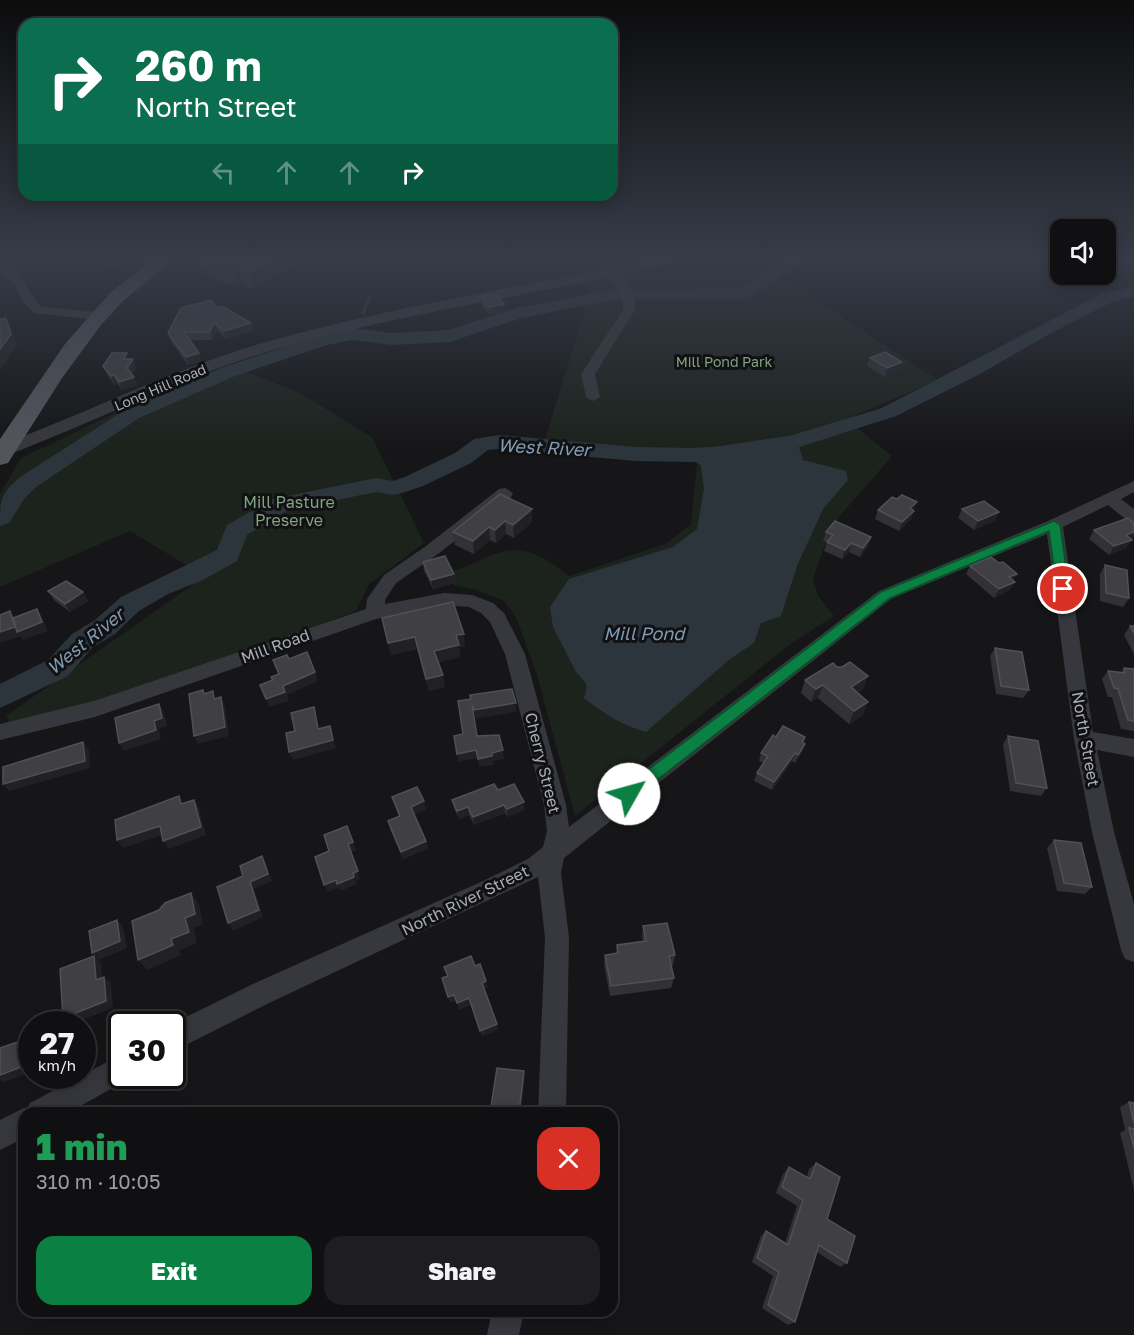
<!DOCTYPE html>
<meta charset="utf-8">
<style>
body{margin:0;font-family:"Golos Text",sans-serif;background:#1e1e20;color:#f1f3f6;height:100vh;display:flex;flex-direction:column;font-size:22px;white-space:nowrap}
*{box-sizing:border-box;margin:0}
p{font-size:20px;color:#9c9d9f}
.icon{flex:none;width:33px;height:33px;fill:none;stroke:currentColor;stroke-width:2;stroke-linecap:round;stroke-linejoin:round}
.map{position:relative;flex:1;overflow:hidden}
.panel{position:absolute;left:18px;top:1107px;width:600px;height:210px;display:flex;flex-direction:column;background:#101012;border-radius:18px;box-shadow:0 3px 15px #0003,0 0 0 2px #303032}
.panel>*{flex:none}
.hud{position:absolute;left:18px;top:18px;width:600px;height:183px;border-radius:18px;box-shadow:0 3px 15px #0003,0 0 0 2px #303032;background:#0b6e4f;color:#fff;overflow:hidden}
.controls{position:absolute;left:1050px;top:219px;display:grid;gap:12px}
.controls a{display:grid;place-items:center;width:66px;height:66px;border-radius:12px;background:#101012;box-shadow:0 3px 15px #0003,0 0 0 2px #303032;font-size:30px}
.speed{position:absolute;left:18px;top:1011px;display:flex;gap:12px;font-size:30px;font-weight:700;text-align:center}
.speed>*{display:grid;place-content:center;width:78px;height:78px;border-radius:50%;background:#101012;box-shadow:0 3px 15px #0003,0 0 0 2px #303032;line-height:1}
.speed small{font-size:15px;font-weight:400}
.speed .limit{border:3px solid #111;border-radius:9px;background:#fff;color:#111}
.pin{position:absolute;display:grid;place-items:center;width:51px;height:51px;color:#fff;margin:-26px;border:3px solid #fff;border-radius:50%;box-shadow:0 2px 6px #0007}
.me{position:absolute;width:66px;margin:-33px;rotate:52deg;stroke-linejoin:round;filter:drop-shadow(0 0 4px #0008)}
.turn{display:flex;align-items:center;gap:21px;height:126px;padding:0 18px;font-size:27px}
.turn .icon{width:78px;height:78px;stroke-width:2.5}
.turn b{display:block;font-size:42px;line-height:51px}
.lanes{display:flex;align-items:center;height:57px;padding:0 18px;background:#0003;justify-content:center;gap:30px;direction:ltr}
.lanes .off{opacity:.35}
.round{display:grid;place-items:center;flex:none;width:63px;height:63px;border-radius:18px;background:#1e1e20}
.summary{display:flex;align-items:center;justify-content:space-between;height:102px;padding:0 18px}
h1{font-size:36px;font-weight:800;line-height:45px;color:#1e9e55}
.action{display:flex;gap:12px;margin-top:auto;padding:12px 18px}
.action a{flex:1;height:69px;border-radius:18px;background:#0b8043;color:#fff;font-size:24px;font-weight:800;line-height:69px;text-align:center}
.action a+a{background:#1e1e20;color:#f1f3f6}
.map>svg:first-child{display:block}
</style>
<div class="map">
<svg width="1134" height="1335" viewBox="0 0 1134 1335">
<rect width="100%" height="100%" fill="#161618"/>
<g fill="#1c231d">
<path d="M678,259H754L938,380L846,419L892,456L832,525L813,579L818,596L834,616L789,645L575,816L537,675L516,617L504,601L477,590L453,585L455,570C470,567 480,558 495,554C526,543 545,558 569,576L665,544L691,524L697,464L687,456H645L542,449L591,291L583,280Z"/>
<polygon points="233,366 300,393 372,437 424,543 369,584 356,611 144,689 10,723 6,716 205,576 130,531 0,587 0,494 21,458 133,405"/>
</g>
<path fill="#2c353c" d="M788,436L798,444L803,460L846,471L848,480L823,509L797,566L781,616L761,623L754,643L730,659L646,732C622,725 604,714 584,698L587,687L585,682L576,672L553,627L550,607L569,579L673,547L697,529L704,489L701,466L694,460V450Z"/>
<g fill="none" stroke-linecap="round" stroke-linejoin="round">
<g stroke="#2c353c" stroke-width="3">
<polyline points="363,313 370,296"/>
<polyline points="353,334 357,327"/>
</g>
<g fill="#2c353c" fill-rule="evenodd">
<path d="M788,259H808L749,298L743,299L612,300L521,318L450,342L391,345L353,340L327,345L235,376L139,418L36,487L24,499L9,523L0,526C0,500 0,495 20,477L125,410L221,368L315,337L353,328L391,333L448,330L517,308L612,290L739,289Z"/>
<polygon points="1134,287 1134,297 1114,301 1053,332 978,375 896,416 781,453 757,458 693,462 636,461 499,449 488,450 471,463 423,486 402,493 394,495 376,492 288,510 247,535 237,561 203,580 168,594 139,611 115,634 92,648 68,676 0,708 0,684 48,660 72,634 95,620 121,597 217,550 227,525 273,499 376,478 393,481 407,476 455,453 474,439 499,435 636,447 693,448 757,444 776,440 882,408 1103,293"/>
</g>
<g fill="#37383d" fill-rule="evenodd">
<path d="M0,264C26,272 25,292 42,307L98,312L104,316L98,320L34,313L24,303L14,283L0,273Z"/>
<path d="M608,268C624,274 638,293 635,310L595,374L600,397L593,401L586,397L581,374L623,310C626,291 613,285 602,272Z"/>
<polygon points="1134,481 1134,492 1121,499 1134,509 1134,522 1128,521 1108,505 1063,527 1093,732 1134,739 1134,757 1097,750 1114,832 1134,904 1134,962 1125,959 1121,950 1092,832 1074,739 1047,534 891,599 564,858 561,873 569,937 566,1113 538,1113 545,937 538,877 271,1002 172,1052 172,1024 253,984 483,881 528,859 543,847 547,831 544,805 505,654 490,622 481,613 469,607 444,605 376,619 95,717 0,740 0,724 94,701 366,609 367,599 384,575 426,546 499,489 505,488 513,493 511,497 438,554 396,583 385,600 385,604 444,593 472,595 493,603 504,613 525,654 566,805 569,827 879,591 1048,521"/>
<polygon points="122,1054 122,1076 132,1077 68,1113 24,1113 24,1138 0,1150 0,1120 24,1108 27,1109 30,1103"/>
<polygon points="492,1311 524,1311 519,1335 487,1335"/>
</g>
<path fill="#37383d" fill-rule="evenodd" d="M650,259H676L674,262C540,295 403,312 270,351C182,377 99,420 13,453H0V445C87,413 170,370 259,344C387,307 520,288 650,259Z"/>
<polygon fill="#53555c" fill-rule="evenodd" points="153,259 174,259 123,301 101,325 62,378 8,463 0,465 0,439 65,344 110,293"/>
</g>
<g fill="#323236">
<polygon points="96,259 130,259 131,260 111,267"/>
<polygon points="198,259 301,259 302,262 253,288 243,284 239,285 224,282 207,275 205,268 200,266"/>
<polygon points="481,296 505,312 489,315 482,305"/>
<polygon points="217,308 251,323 254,330 226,339 217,330 212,340 190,340 202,361 188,365 171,341 168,333"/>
<polygon points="870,358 902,362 900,370 885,377 867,366"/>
<polygon points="129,359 136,367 132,374 138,385 122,390 118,384 114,385 107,374 103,366"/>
<polygon points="500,494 532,522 514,538 506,534 496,543 490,540 474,554 455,545 453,532"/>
<polygon points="962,509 995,521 974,530 958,518"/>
<polygon points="878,510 914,510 911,519 899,531 875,519"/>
<polygon points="1134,523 1134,539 1132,540 1126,548 1109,555 1089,539 1094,530"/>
<polygon points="826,532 871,537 868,546 860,557 849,552 842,559 824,551 827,542 823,541"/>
<polygon points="423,562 454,574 455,583 433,589 424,571"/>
<polygon points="999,563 1017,574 1013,580 1015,582 1010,590 994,598 966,574 970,566"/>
<polygon points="1105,565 1129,598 1123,607 1100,601 1100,574"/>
<polygon points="48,591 83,592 88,601 70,612 54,600"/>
<polygon points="382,618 465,646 459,647 460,657 438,662 445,687 429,691 417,649 391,655"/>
<polygon points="1130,626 1134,626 1134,654 1124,635"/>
<polygon points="995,648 1029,690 1023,698 996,694 990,656"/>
<polygon points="837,667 868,676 863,689 858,692 863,715 849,724 818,698 811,702 801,693 805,680"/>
<polygon points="1124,668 1134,669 1134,731 1121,729 1112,697 1108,697 1102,679 1108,671 1121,672"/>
<polygon points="1008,736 1047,788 1041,796 1010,791 1003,744"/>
<polygon points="776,737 805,737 802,752 795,763 792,761 772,790 754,781 757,773 763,763 759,761 761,753"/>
<polygon points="498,790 524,802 524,810 507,817 505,813 474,825 469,815 459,819 454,808 452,800"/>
<polygon points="392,797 426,809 414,814 426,841 428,848 403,859 390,829 388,821 399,817"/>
<polygon points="1054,840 1092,887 1085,894 1057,891 1047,848"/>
<polygon points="643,926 675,955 673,965 671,966 674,978 671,988 610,996 604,965 605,955 616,953 617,945 643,941 642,937"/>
<polygon points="1129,1102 1134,1103 1134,1190 1120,1133 1125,1130 1120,1107"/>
<polygon points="816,1163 827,1219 847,1263 840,1267 817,1252 795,1322 788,1325 762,1308 773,1276 752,1262 761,1236 766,1231 785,1243 797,1206 776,1193 783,1174 789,1167 807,1177 809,1169"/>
</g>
<g fill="#212124">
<polygon points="107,259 130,259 131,260 111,267"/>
<polygon points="275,259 301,259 302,262 253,288 249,272"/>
<polygon points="238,268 243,284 239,285 235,270"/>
<polygon points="504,304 505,312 489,315 489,307"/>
<polygon points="6,318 12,330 17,346 0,370 0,349"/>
<polygon points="214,322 217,330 212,340 210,332"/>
<polygon points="251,323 254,330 226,339 224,331"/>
<polygon points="199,353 202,361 188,365 186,357"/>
<polygon points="133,359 136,367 131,376 127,368"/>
<polygon points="902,362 900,370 885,377 887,368"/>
<polygon points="114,375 118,384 114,385 111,376"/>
<polygon points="134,377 138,385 122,390 119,382"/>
<polygon points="917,502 913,511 910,508"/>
<polygon points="532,509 532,522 514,538 513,525"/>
<polygon points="914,511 911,519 899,531 902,522"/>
<polygon points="999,512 995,521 974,530 978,521"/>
<polygon points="505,521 506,534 496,543 495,530"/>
<polygon points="489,527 490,540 474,554 473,541"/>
<polygon points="1134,532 1134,539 1120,544 1126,535"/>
<polygon points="871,537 868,546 860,557 863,548"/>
<polygon points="1132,540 1126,548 1109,555 1114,546"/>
<polygon points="851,543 849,552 842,559 845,550"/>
<polygon points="454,574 455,583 433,589 431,580"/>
<polygon points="1017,574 1012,582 1009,577"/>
<polygon points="1015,582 1010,590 994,598 999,589"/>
<polygon points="83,592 88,601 70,612 65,604"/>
<polygon points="37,609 42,617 48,631 23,640 20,636 0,643 0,632 10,611 16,620"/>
<polygon points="464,634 465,646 459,647 460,657 436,663 434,651 456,635"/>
<polygon points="415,637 417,649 391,655 388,643"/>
<polygon points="315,672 318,681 287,695 289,701 269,707 266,699 283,686"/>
<polygon points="443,675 445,687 429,691 426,679"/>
<polygon points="868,676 863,689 846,699 851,687"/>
<polygon points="823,685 818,698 811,702 816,689"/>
<polygon points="221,697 225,706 229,736 198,744 194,736"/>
<polygon points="868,702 863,715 849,724 854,711"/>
<polygon points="516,703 516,712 475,719 474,710"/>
<polygon points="159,704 164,712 167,726 159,729 161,739 124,751 119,743 154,721"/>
<polygon points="330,726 336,748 293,760 289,752"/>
<polygon points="83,742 89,750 90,768 9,791 3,784"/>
<polygon points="805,744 802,752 795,763 798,755"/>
<polygon points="476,750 477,758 458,762 457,754"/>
<polygon points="503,750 504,759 493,761 493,765 479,767 478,759 492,753"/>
<polygon points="795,753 792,761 772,790 774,782"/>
<polygon points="194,800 199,808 206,835 169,849 163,841"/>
<polygon points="424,801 426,809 413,815 411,807"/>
<polygon points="524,802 524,810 507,817 507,809"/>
<polygon points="504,805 505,813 474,825 473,817"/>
<polygon points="468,807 469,815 459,819 457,811"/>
<polygon points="160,826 166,834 123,848 117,840"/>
<polygon points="426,841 428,848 403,859 401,852"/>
<polygon points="353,842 356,850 351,852 360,879 356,880 353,873 348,844"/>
<polygon points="262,856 266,863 272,881 254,889 263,917 233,931 228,923"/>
<polygon points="354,877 357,884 341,891 339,888 327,892 324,885 336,880"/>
<polygon points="191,893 199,904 203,924 194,928 197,943 180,950 181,955 148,970 138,960 185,918"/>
<polygon points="117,920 123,927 127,948 99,960 92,953"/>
<polygon points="94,956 101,963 103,986 96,980"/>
<polygon points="104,977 111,983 113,1008 71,1024 63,1018"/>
<polygon points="486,981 488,988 483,990 482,983"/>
<polygon points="454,995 456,1001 450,1003 448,997"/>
<polygon points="469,998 471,1005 459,1010 457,1003"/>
<polygon points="497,1024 498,1030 482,1037 480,1031"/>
<polygon points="32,1063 32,1072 4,1082 0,1080 0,1075"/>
<polygon points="524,1071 525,1077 521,1113 519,1113"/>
</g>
<g fill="#3f3f44" stroke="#4f5156" stroke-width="1.5">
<polygon points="202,259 275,259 249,272 238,268 235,270 219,266"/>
<polygon points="496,294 504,304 489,307 481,296"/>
<polygon points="211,300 217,308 222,306 251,323 224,331 214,322 210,332 184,332 199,353 186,357 168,333 181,308"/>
<polygon points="6,318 11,334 0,349 0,319"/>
<polygon points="885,352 902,362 887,368 870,358"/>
<polygon points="112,353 127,353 124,359 133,359 127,368 134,377 119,382 114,375 111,376 103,366"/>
<polygon points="500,494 532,509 513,525 505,521 495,530 489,527 473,541 453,532"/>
<polygon points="902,495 917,502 910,508 914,511 902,522 878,510 892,497 897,499"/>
<polygon points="984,501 999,512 978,521 962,509"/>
<polygon points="1128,518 1134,523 1134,532 1126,535 1132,540 1114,546 1094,530"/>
<polygon points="835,521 871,537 863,548 851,543 845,550 827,542 833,535 826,532"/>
<polygon points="445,556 454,574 431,580 423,562"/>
<polygon points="991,557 999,563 1003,562 1017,574 1009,577 1015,582 999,589 970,566"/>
<polygon points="1105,565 1127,570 1129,598 1106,593"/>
<polygon points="66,581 83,592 65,604 48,591"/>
<polygon points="453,602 464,634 456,635 459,645 434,651 443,675 426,679 415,637 388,643 382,618"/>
<polygon points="37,609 42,622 17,632 13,618"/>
<polygon points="10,611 15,627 0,632 0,615"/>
<polygon points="1130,626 1134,626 1134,633"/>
<polygon points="995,648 1022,652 1029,690 1001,686"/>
<polygon points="307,652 315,672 283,686 285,692 266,699 260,685 273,680 271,677 279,674 273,660 287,655 289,659"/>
<polygon points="850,662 868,676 851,687 868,702 854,711 823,685 816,689 805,680 833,663 837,667 842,667"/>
<polygon points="1124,668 1134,669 1134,721 1128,720 1118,689 1114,688 1108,671 1125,673"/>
<polygon points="512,689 516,703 474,710 472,705 477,736 499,735 503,750 492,753 492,756 478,759 476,750 457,754 454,736 463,734 458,701 471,699 470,695"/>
<polygon points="203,690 204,694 213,691 214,699 221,697 225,727 194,736 189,694"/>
<polygon points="159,704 162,718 154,721 156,730 119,743 115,718"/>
<polygon points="314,707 318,729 330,726 333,740 289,752 286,733 295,731 291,713"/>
<polygon points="783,726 805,737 802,742 805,744 798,755 795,753 774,782 757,773 768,756 761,753 773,735 776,737"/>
<polygon points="1008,736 1038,741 1047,788 1016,783"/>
<polygon points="83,742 85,761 3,784 3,767"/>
<polygon points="494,784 498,790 514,784 524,802 507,809 504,805 473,817 468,807 457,811 452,800"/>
<polygon points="417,787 424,801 411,807 426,841 401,852 388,821 400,816 392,797"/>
<polygon points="179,796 181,804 194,800 201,827 163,841 160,826 117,840 115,820"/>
<polygon points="347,826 353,842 348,844 358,871 353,873 354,877 337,884 336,880 324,885 315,857 329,851 324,835"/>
<polygon points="1054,840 1081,843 1092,887 1064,883"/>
<polygon points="262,856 268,874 250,882 259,910 228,923 217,887 243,876 240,866"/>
<polygon points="191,893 195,914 185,918 189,932 171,939 173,945 138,960 132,921 159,910 165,903"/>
<polygon points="117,920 120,941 92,953 89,931"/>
<polygon points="667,923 675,955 669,956 674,978 611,986 605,955 618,953 617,945 646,941 643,926"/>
<polygon points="94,956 96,980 104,977 106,1001 63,1018 60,969"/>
<polygon points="471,956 475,966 480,964 486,981 482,983 497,1024 480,1031 469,998 457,1003 454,995 448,997 442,978 448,976 444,967"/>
<polygon points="32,1037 32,1063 0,1075 0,1048"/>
<polygon points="497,1068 524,1071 519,1113 490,1113"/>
<polygon points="1129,1102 1134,1103 1134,1123"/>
<polygon points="1129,1128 1134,1129 1134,1148"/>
<polygon points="816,1163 840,1177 827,1219 855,1236 847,1263 819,1245 795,1322 768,1305 779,1272 757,1258 766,1231 788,1245 803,1200 782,1187 789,1167 810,1179"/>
</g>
<linearGradient id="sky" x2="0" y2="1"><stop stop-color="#0c0c0d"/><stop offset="0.58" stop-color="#363c48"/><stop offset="1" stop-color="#363c48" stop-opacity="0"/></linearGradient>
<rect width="1134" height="446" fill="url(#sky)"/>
<polygon fill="#0b8043" stroke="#07532c" stroke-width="1.5" points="1054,521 1060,525 1069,589 1068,592 1059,592 1057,589 1049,531 890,598 634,798 629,800 623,798 621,794 623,789 881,592"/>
<g text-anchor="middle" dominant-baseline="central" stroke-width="6" stroke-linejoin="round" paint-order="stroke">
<g font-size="14" fill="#7fa381" stroke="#111113">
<text x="724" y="361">Mill Pond Park</text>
</g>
<g font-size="14" fill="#a8adb8" stroke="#111113">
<text transform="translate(160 387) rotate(-23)">Long Hill Road</text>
</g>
<g font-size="16" fill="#7fa381" stroke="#111113">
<text x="289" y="502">Mill Pasture<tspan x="289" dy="18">Preserve</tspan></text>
</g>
<g font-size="16" fill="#a8adb8" stroke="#111113">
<text transform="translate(275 646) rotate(-20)">Mill Road</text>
<text transform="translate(1086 739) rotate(80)">North Street</text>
<text transform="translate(543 763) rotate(76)">Cherry Street</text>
<text transform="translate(465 900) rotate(-26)">North River Street</text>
</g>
<g font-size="18" font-style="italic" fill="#7f9bb3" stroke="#111113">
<text transform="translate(544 447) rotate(3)">West River</text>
<text x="644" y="633">Mill Pond</text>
<text transform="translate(85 641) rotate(-39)">West River</text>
</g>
</g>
</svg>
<div class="controls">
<a><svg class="icon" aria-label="sound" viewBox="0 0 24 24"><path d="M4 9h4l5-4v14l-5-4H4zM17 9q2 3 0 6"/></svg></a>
</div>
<div class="speed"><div>27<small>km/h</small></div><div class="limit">30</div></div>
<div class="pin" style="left:1063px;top:589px;background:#d93025"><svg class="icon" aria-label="arrive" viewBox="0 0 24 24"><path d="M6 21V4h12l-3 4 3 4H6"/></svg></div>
<svg class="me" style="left:629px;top:794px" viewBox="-20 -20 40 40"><circle r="19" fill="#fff"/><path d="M0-13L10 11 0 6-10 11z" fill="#0b8043"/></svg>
<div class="hud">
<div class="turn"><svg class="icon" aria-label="right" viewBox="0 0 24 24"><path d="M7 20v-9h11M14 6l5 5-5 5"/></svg><div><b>260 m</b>North Street</div></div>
<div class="lanes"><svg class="icon off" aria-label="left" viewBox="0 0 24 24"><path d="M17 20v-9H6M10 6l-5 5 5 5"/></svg><svg class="icon off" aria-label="ahead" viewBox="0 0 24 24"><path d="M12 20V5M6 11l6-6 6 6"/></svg><svg class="icon off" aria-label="ahead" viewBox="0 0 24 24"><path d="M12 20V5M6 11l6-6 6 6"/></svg><svg class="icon" aria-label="right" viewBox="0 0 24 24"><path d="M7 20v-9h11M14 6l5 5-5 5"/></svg></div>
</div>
<section class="panel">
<div class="summary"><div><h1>1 min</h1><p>310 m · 10:05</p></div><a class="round" style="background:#d93025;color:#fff"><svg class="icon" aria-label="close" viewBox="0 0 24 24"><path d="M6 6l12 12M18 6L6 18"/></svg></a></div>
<div class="action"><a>Exit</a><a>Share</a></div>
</section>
</div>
